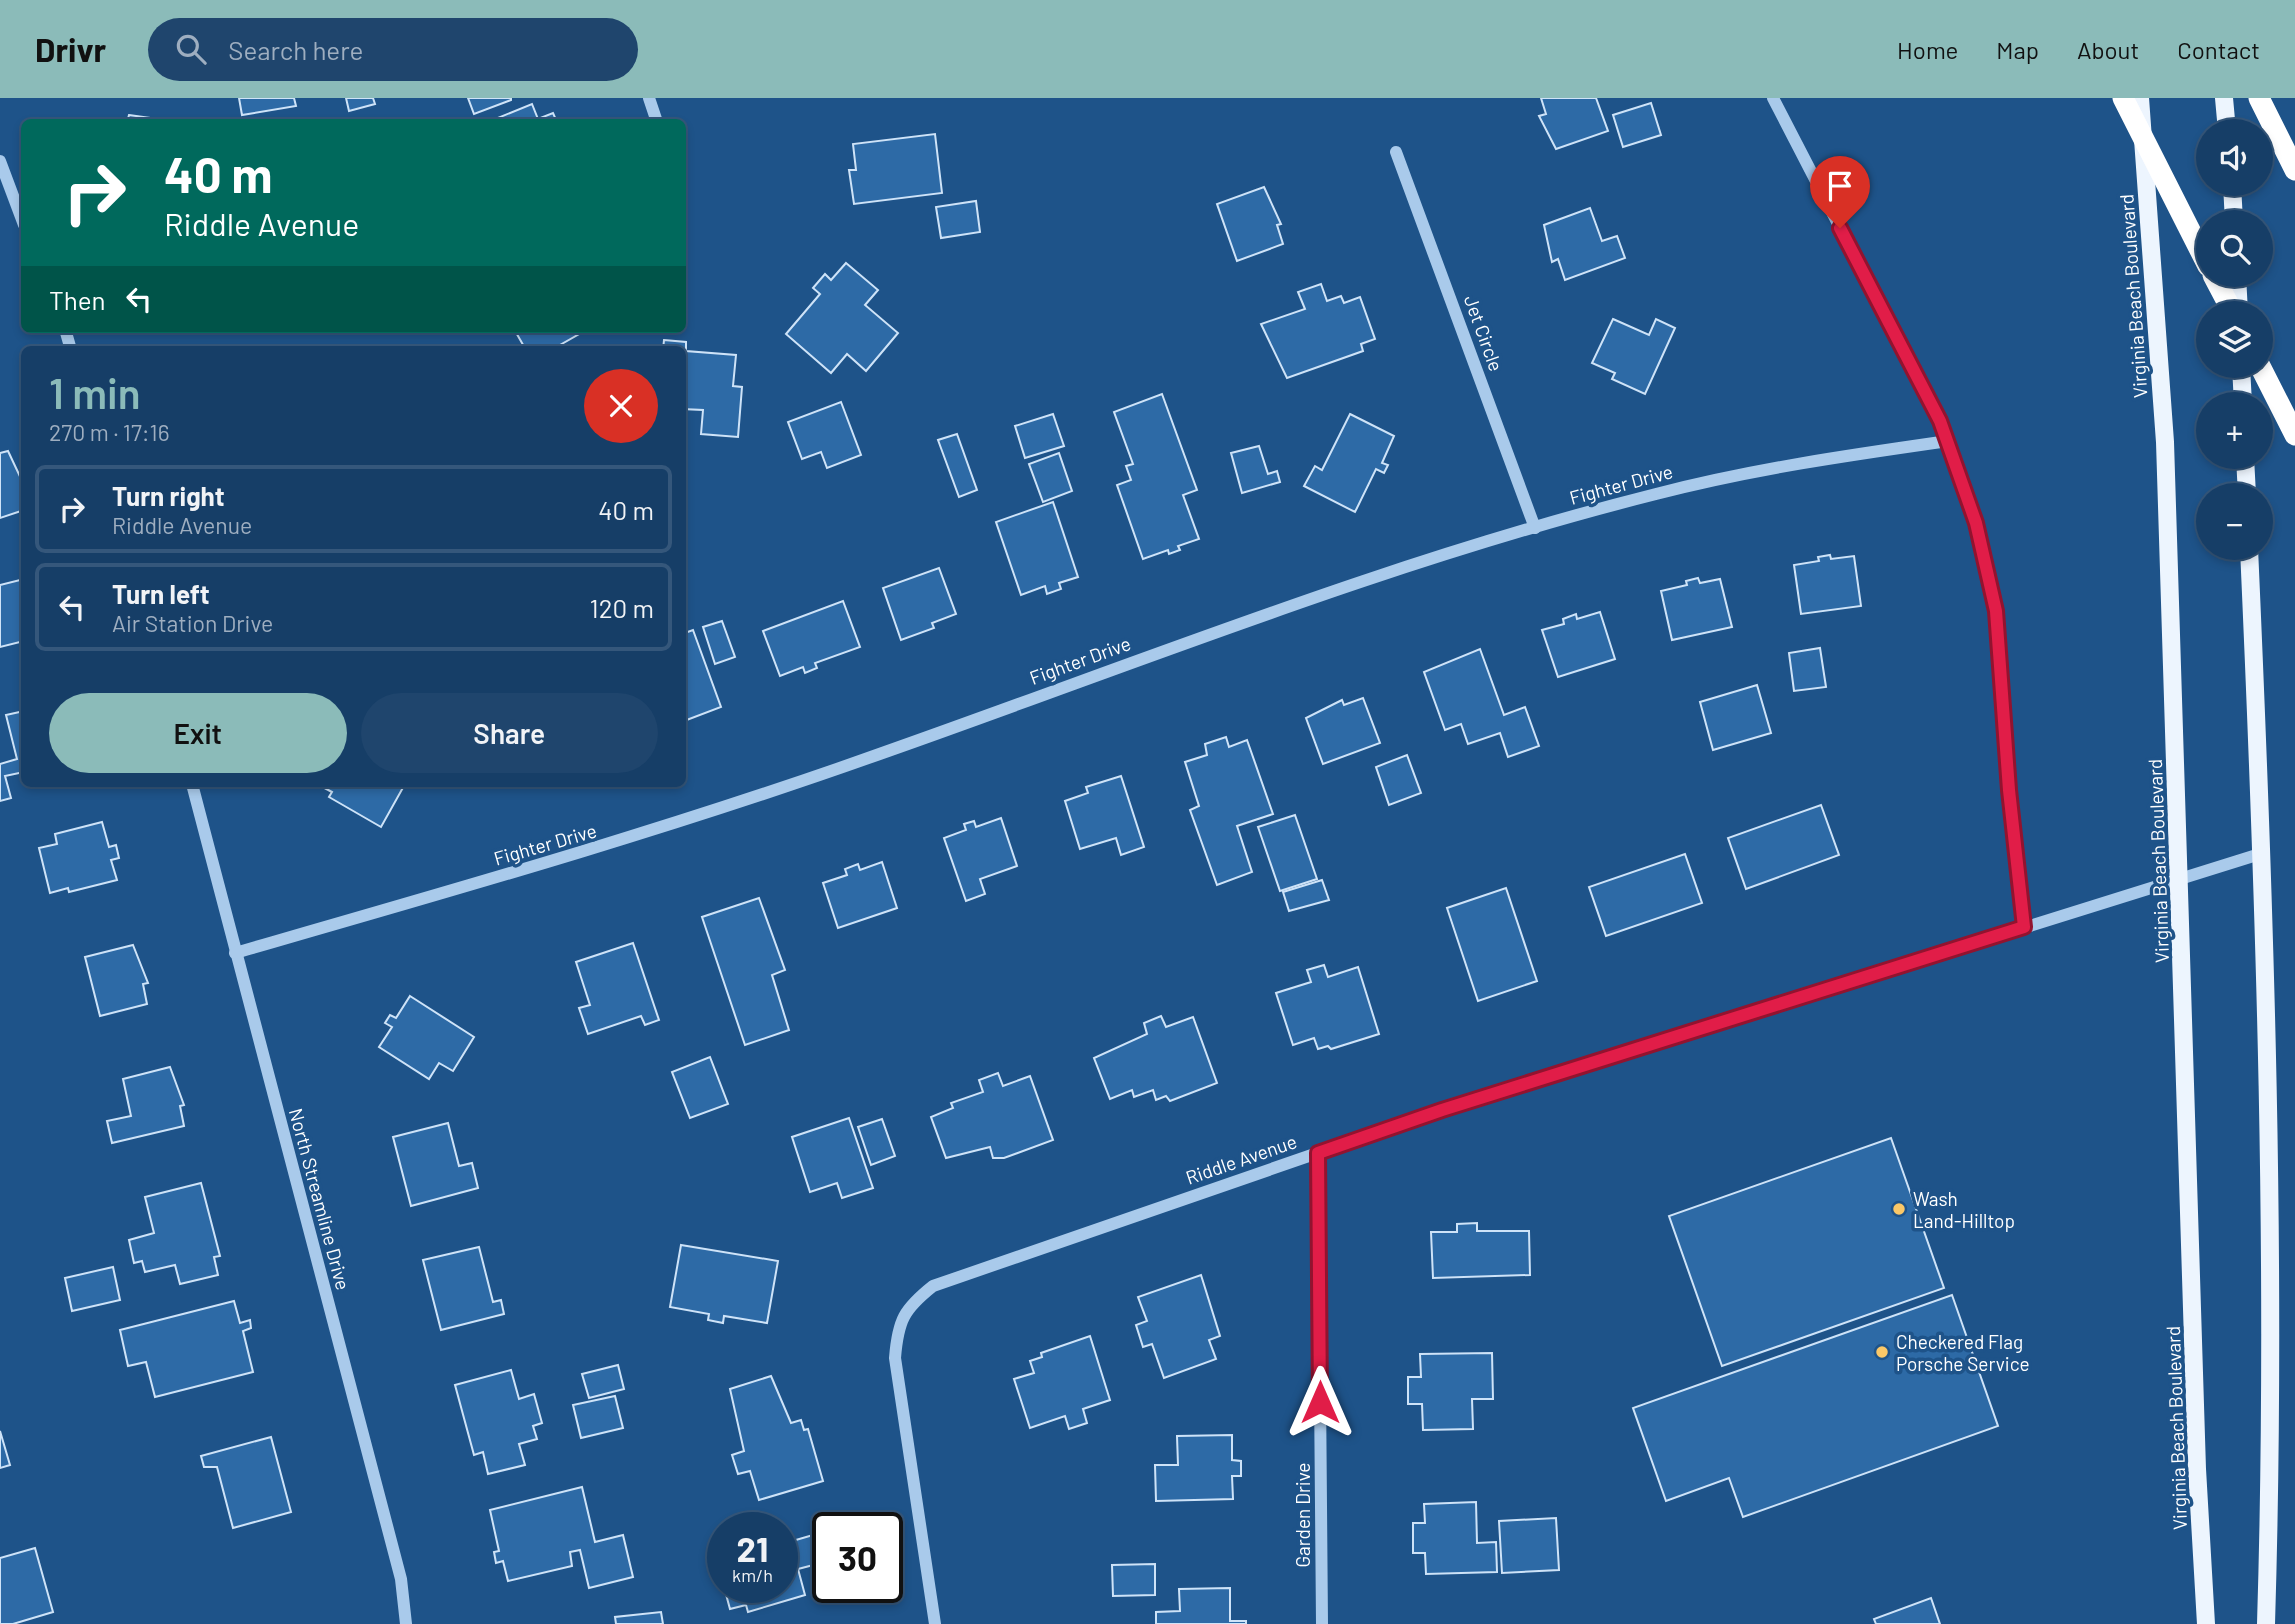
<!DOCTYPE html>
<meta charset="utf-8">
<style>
body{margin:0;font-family:Barlow,sans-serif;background:#1f456d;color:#f1f3f6;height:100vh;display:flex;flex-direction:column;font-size:26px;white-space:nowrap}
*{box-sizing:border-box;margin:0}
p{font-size:23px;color:#9eaec0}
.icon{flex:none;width:38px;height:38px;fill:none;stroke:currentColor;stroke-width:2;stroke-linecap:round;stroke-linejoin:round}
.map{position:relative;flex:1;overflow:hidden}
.sheet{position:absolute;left:21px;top:248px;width:665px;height:441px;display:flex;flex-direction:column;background:#163e67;border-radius:10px;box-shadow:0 4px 10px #0003,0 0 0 2px #35577b}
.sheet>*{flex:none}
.top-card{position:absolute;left:21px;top:21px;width:665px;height:214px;border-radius:10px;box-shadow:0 4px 10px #0003,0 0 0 2px #35577b;background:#00695c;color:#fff;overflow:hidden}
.tools{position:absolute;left:2196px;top:21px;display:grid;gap:14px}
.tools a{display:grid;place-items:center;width:77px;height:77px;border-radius:50%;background:#163e67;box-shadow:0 4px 10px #0003,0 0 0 2px #35577b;font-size:35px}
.speed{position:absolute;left:707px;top:1414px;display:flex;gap:14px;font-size:35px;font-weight:700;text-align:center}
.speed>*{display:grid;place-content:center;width:91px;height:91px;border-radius:50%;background:#163e67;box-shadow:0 4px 10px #0003,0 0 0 2px #35577b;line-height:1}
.speed small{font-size:18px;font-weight:400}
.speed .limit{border:4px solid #111;border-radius:10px;background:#fff;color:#111}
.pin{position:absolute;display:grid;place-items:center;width:60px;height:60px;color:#fff;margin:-72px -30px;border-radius:50% 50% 50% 0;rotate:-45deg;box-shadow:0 0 7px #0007}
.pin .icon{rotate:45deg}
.me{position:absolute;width:77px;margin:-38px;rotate:0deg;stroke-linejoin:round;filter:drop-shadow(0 0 5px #0008)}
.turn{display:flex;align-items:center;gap:24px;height:147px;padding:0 28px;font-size:32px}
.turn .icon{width:91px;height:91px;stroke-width:2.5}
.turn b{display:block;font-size:49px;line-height:60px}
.then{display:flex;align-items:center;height:66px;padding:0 28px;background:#0003;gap:14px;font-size:26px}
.round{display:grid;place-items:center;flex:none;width:74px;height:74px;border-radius:37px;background:#1f456d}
.summary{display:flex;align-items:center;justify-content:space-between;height:119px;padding:0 28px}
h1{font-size:42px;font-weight:600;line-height:52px;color:#8bbbb9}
.cta{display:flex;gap:14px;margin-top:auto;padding:14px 28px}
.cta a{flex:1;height:80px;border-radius:42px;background:#8bbbb9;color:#111;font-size:28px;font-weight:600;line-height:80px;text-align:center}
.cta a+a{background:#1f456d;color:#f1f3f6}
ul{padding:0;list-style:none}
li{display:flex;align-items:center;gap:21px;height:88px;margin:0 14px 10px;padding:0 14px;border:4px solid #35577b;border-radius:10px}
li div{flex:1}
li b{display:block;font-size:26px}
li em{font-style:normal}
header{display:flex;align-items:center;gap:42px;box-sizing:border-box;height:98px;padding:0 35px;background:#8bbbb9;color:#111}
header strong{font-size:33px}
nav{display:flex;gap:38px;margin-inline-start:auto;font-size:24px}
.search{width:490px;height:63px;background:#1f456d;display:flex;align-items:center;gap:18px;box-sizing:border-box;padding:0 24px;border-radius:38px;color:#9eaec0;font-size:26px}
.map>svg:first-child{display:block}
</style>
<header>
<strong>Drivr</strong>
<div class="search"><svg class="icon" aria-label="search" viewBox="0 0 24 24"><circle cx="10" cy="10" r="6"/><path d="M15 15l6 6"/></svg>Search here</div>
<nav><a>Home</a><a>Map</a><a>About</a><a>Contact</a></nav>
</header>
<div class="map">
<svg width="2295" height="1526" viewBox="0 0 2295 1526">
<rect width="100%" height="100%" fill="#1e5389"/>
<g fill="#2d6aa6" stroke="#cee3f8" stroke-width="2">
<polygon points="239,0 294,0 296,8 242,17"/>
<polygon points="346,0 373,0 375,6 349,13"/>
<polygon points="468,0 511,0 511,2 474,16"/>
<polygon points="1541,0 1596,0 1608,33 1556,51 1539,18 1546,16"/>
<polygon points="1651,5 1661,37 1623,49 1613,17"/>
<polygon points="532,6 538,21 553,15 557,24 488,24"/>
<polygon points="129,17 179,24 127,24"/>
<polygon points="935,36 942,95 854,106 849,72 856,72 853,46"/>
<polygon points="1264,89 1281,126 1277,127 1283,146 1237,163 1217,106"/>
<polygon points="976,103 980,134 941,140 936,109"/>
<polygon points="1590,110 1602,143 1617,138 1625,160 1565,182 1558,161 1552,164 1544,127"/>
<polygon points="846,165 878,192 865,207 898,235 866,273 847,256 831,275 786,236 820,196 813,190 825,176 831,182"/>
<polygon points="1321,186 1327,203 1341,198 1344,205 1360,199 1375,241 1361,246 1363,253 1287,280 1261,226 1305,211 1298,194"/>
<polygon points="1613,221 1649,237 1656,221 1675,230 1645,296 1612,281 1615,275 1592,265"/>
<polygon points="514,231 588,231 551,252 526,252"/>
<polygon points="664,242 686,244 686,253 736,257 733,288 742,289 738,339 701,336 703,312 682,311 682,252 663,252"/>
<polygon points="1162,296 1197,392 1183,397 1199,441 1178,448 1180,452 1169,456 1168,452 1143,461 1117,387 1131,382 1126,368 1133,366 1114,314"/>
<polygon points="841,304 861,357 827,370 821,354 802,361 788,324"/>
<polygon points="1053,316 1064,348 1025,360 1015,328"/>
<polygon points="1350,316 1394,338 1382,365 1388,367 1384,375 1376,371 1355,414 1304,388 1315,368 1322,372"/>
<polygon points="957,336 977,392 959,399 938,342"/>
<polygon points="1259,348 1268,376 1277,373 1280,384 1242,395 1231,355"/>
<polygon points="8,353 24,387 24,412 0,420 0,355"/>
<polygon points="1059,355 1072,393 1043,404 1029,366"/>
<polygon points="1053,404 1078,479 1059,485 1061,491 1047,496 1045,488 1021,497 996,424"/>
<polygon points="1830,457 1831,461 1854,458 1861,508 1801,516 1794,467 1819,463 1818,459"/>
<polygon points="939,470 956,516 932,525 934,530 901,542 883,490"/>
<polygon points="1698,480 1700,485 1720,481 1732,529 1672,542 1661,493 1687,487 1686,483"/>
<polygon points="24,481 24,543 0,549 0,487"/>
<polygon points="843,503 860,549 815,565 817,570 805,575 803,569 780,578 763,533"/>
<polygon points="1600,514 1615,561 1558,579 1542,532 1564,526 1563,521 1576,516 1577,521"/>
<polygon points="722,523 735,559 715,566 703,529"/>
<polygon points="693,532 721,609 684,623 682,536"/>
<polygon points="1820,550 1826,589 1794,593 1789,555"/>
<polygon points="1480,551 1504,617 1525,609 1539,648 1508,659 1500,635 1468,646 1461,626 1445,632 1424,574"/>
<polygon points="1757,587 1771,635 1713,652 1700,604"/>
<polygon points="1363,600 1380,645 1323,666 1306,620 1342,602 1344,607"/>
<polygon points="24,613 24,674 5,678 11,700 0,703 0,666 17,661 6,617"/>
<polygon points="1226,639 1229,649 1247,642 1273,716 1237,728 1252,774 1217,787 1190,712 1199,708 1185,664 1207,657 1205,646"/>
<polygon points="1407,657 1421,695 1389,707 1376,669"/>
<polygon points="1121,678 1144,749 1121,757 1116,740 1080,751 1065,703 1088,695 1086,689"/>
<polygon points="317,686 405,686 381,729 329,699 332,694"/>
<polygon points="1821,707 1839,757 1746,791 1728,740"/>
<polygon points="1295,717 1317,781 1280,793 1258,729"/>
<polygon points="1001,720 1017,768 980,781 985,796 966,803 944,740 966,732 964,726 974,723 976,729"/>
<polygon points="102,724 109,749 116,747 119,760 111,762 117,782 69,794 68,790 50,795 39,750 57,746 55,736"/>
<polygon points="1685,756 1702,805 1606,838 1589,789"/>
<polygon points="882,764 897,810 838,830 823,785 847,777 845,771 858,766 860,772"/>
<polygon points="1322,782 1329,802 1289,813 1283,794"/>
<polygon points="1506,790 1537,883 1478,903 1447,810"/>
<polygon points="759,800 785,872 772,877 789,932 745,947 702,819"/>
<polygon points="633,845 659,922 645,927 641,918 588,936 579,910 590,907 576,864"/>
<polygon points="133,847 148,885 143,886 147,906 100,918 85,859"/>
<polygon points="1324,867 1328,879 1358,869 1379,936 1331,951 1328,948 1318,951 1314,940 1293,947 1276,895 1311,884 1307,872"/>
<polygon points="410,898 474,939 453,973 439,965 429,981 379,949 392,929 385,925 390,917 396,920"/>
<polygon points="1161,918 1166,929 1193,919 1217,985 1170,1003 1166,998 1156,1002 1153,992 1134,999 1132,992 1110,1001 1094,960 1147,936 1144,925"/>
<polygon points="710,959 728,1006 690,1020 672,974"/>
<polygon points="170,969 184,1007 180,1008 184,1028 112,1045 107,1023 131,1018 123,981"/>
<polygon points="998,975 1003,988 1030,978 1053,1042 1004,1060 993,1060 990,1049 946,1060 931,1019 953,1010 951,1005 983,994 979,982"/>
<polygon points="849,1020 873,1090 842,1100 837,1085 810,1094 792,1039"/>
<polygon points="882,1021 895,1058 871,1067 858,1029"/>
<polygon points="448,1025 459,1068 472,1065 478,1090 411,1108 393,1039"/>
<polygon points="1891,1040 1944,1190 1722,1268 1669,1118"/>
<polygon points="201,1085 220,1158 214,1159 218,1177 180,1186 175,1167 145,1174 142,1163 134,1165 129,1142 154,1135 145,1099"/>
<polygon points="1477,1125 1477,1133 1529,1133 1530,1177 1433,1180 1431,1134 1457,1134 1457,1126"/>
<polygon points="681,1147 778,1163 767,1225 724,1218 723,1225 708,1222 709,1216 670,1209"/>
<polygon points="479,1149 493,1204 501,1202 504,1216 441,1232 423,1162"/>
<polygon points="113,1169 120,1202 72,1213 65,1180"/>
<polygon points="1201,1177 1220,1238 1209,1242 1216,1261 1164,1280 1152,1246 1143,1249 1136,1227 1147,1223 1138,1199"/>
<polygon points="1952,1197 1998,1328 1743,1419 1729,1380 1666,1403 1633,1310"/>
<polygon points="234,1203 240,1225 250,1222 251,1230 243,1233 253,1274 155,1299 146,1264 128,1268 120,1232"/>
<polygon points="1090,1238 1110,1302 1083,1311 1087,1325 1069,1331 1065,1318 1030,1330 1014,1281 1034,1275 1030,1263 1042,1259 1041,1255"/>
<polygon points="1492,1255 1493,1301 1472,1301 1473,1331 1423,1332 1422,1306 1408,1306 1408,1279 1421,1279 1420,1256"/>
<polygon points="618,1267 624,1291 589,1300 582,1276"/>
<polygon points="511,1272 519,1301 534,1296 542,1325 533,1328 537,1341 519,1346 525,1367 488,1376 483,1354 474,1357 455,1287"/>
<polygon points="771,1278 791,1325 801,1322 804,1332 808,1331 823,1383 759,1402 750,1373 738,1376 732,1357 744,1353 730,1291"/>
<polygon points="615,1298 623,1330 581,1340 573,1307"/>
<polygon points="0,1333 10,1367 0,1370"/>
<polygon points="1232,1337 1232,1362 1241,1363 1241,1378 1232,1378 1233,1401 1156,1403 1155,1367 1178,1367 1177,1338"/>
<polygon points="271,1339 291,1414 233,1430 217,1369 204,1369 201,1358"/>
<polygon points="582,1389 595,1444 623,1437 633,1479 589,1490 580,1452 570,1454 572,1468 508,1483 503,1463 496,1465 494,1454 499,1453 490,1412"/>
<polygon points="1476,1404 1477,1445 1496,1444 1497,1474 1426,1476 1425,1455 1413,1455 1413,1425 1425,1425 1424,1406"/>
<polygon points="1556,1420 1559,1472 1502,1475 1499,1423"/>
<polygon points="813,1437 821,1465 798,1471 805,1497 748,1514 746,1507 730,1511 724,1489 782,1489 782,1446"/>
<polygon points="35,1450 53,1514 13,1526 0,1526 0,1460"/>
<polygon points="1155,1466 1155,1497 1113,1498 1112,1467"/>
<polygon points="1230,1490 1230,1523 1246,1523 1246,1526 1156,1526 1156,1514 1180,1513 1179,1491"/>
<polygon points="1931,1500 1940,1526 1876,1526 1874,1521"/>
<polygon points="661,1514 663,1526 616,1526 615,1519"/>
</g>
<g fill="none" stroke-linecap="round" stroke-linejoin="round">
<g stroke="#a9caeb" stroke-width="12">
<polyline points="649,0 657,24"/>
<polyline points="1773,0 1940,323 1976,424 1996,513 2009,692 2023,829"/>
<polyline points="1396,54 1535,430"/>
<polyline points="0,63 24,127"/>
<polyline points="65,231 71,252"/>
<polyline points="192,686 401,1481 406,1526"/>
<path d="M235,855C454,792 673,730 888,653C1143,563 1393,462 1656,396C1752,371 1850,357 1948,343"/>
<polyline points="1318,1055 1322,1526"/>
<path d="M935,1526L895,1260C898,1222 904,1211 933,1188L1442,1012L2263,755"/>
</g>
<g stroke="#edf5fe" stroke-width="18">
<polyline points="2140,0 2165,344 2197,1371 2206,1526"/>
<polyline points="2224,0 2227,33"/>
<polyline points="2232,86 2234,124"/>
<polyline points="2237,177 2239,215"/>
<polyline points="2241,268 2243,306"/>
<polyline points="2245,359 2247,397"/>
<path d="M2249,450C2265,808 2277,1168 2266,1526"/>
</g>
<g stroke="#fff" stroke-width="21">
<polyline points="2259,0 2295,72"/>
<polyline points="2213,177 2233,215"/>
<polyline points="2260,268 2295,337"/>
</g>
<polyline stroke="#fff" stroke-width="21" points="2123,0 2208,168"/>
</g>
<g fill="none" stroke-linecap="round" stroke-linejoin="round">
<g stroke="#92132f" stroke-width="18">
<polyline id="route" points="1320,1304 1318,1055 1442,1012 2024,829 2009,692 1996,513 1976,425 1940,323 1840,130"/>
</g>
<use href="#route" stroke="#e11d48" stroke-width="12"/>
</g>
<g fill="#fac868" stroke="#1e5389" stroke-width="2.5">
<circle cx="1899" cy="1111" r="7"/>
<circle cx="1882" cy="1254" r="7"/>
</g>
<g text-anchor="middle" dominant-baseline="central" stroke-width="7" stroke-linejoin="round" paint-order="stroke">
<g font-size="19" fill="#fff" stroke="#1e5389">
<text transform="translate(2133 198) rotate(-94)">Virginia Beach Boulevard</text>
<text transform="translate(1484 235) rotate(70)">Jet Circle</text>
<text transform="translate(1621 386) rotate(-15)">Fighter Drive</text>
<text transform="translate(1080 562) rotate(-20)">Fighter Drive</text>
<text transform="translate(545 746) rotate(-16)">Fighter Drive</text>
<text transform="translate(2158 763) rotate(-92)">Virginia Beach Boulevard</text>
<text transform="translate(1241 1061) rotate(-19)">Riddle Avenue</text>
<text transform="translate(320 1101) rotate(75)">North Streamline Drive</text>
<text transform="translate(2176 1330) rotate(-92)">Virginia Beach Boulevard</text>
<text transform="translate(1302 1417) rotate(-90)">Garden Drive</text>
</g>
<g font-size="19" fill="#fff" stroke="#1e5389" text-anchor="start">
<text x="1913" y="1100">Wash<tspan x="1913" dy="22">Land-Hilltop</tspan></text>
<text x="1896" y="1243">Checkered Flag<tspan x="1896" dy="22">Porsche Service</tspan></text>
</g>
</g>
</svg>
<div class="tools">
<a><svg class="icon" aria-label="sound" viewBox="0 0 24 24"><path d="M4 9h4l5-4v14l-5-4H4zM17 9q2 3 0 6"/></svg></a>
<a><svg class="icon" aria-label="search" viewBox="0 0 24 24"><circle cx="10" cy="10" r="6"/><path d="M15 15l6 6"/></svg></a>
<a><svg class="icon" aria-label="layers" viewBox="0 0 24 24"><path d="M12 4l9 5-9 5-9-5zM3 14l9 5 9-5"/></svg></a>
<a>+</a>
<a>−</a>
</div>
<div class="speed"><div>21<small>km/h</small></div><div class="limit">30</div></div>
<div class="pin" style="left:1840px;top:130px;background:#d93025"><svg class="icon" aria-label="arrive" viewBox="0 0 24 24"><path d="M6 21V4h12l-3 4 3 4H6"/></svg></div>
<svg class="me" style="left:1320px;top:1304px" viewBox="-20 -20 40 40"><path d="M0-17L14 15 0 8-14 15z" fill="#e11d48" stroke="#fff" stroke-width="4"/></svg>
<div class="top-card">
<div class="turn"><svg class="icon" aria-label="right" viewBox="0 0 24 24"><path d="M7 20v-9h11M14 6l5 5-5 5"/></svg><div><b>40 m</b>Riddle Avenue</div></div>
<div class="then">Then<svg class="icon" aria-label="left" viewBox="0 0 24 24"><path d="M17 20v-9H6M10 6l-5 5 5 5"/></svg></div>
</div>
<section class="sheet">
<div class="summary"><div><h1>1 min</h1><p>270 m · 17:16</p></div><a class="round" style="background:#d93025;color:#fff"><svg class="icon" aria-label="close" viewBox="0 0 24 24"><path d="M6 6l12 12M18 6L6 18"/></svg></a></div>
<ul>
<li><svg class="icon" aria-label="right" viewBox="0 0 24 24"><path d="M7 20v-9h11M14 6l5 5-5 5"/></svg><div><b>Turn right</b><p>Riddle Avenue</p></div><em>40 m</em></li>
<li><svg class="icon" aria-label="left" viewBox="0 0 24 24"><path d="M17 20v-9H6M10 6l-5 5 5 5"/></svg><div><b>Turn left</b><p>Air Station Drive</p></div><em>120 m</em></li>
</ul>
<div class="cta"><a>Exit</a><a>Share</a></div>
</section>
</div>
